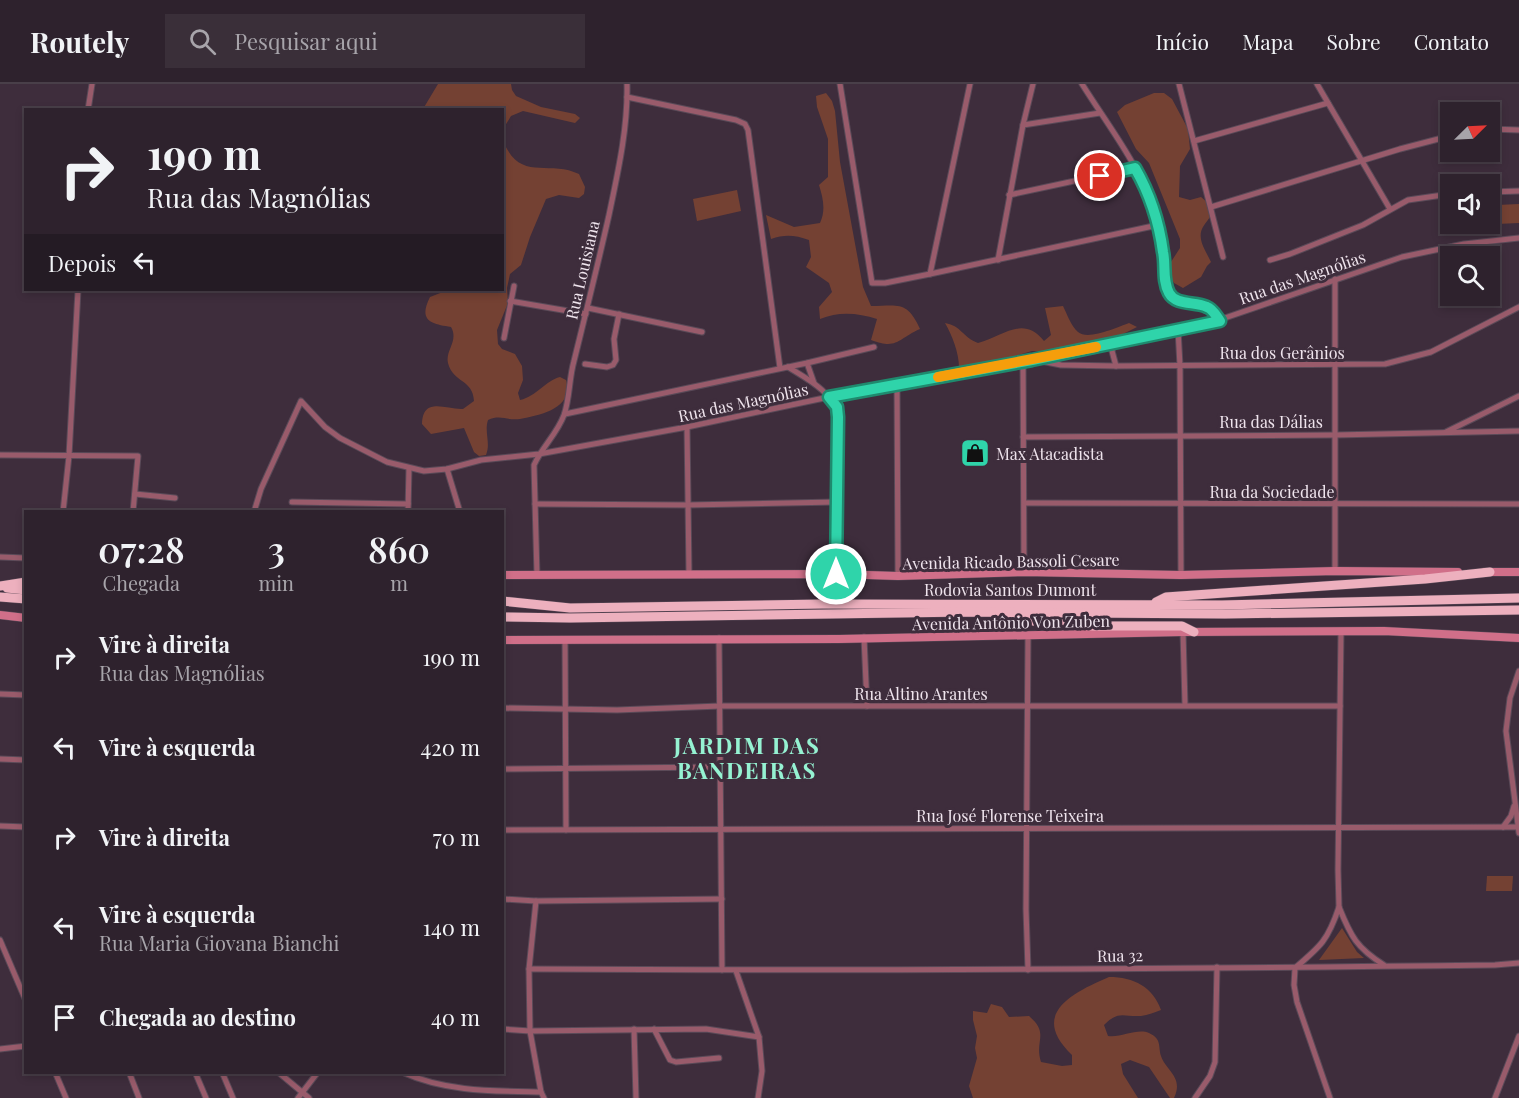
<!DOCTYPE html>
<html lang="pt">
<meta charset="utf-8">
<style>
body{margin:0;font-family:"Playfair Display",serif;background:#3a2f39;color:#f1f3f6;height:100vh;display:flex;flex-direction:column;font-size:22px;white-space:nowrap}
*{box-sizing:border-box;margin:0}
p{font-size:20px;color:#a7a4aa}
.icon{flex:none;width:33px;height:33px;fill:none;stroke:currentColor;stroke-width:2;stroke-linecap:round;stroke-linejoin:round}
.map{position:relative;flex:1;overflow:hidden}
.panel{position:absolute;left:24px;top:426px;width:480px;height:564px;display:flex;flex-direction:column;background:#2e222d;border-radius:0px;box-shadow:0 3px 9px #0003,0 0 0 2px #493f49}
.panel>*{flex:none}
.hud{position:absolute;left:24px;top:24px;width:480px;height:183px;border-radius:0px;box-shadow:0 3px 9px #0003,0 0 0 2px #493f49;background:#2e222d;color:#f1f3f6;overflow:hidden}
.needle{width:39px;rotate:66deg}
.tools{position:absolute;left:1440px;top:18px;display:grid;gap:12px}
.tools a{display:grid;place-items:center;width:60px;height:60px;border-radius:0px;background:#2e222d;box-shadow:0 3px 9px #0003,0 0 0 2px #493f49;font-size:30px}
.pin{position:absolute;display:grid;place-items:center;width:51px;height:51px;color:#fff;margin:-26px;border:3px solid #fff;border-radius:50%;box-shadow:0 2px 6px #0007}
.me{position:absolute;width:66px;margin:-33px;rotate:0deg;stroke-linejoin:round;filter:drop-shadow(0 0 4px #0008)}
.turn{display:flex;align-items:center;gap:21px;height:126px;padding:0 24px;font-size:27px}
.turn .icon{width:78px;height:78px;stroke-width:2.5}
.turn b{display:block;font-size:42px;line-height:51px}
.then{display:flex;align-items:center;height:57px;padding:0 24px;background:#0003;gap:12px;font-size:22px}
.eta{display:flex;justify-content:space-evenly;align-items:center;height:102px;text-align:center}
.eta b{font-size:36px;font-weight:600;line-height:42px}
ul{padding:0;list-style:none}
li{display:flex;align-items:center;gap:18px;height:90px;padding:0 24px}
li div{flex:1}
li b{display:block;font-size:22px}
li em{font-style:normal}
header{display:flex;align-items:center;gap:36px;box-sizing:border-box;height:84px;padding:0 30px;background:#2e222d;border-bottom:2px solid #493f49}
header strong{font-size:28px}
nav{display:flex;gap:33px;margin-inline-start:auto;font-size:21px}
.search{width:420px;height:54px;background:#3a2f39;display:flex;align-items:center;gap:15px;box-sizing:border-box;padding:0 21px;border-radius:0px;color:#a7a4aa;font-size:22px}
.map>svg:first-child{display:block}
</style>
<header>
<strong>Routely</strong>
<div class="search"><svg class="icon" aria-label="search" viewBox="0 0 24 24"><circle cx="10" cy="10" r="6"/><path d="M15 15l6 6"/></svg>Pesquisar aqui</div>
<nav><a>Início</a><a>Mapa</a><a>Sobre</a><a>Contato</a></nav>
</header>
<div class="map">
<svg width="1519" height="1014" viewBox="0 0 1519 1014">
<rect width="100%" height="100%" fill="#3e2d3c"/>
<g fill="#744133">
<polygon points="438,0 511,0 512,6 516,12 541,23 575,30 580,34 575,39 523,27 511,32 503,45 502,26 423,25"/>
<path d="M826,9L832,17L835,27L840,78L863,203L871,222C898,222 907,216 920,245C897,255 898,266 871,256L877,235C858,229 839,227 820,235L819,223L832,208L829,199L806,183L811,173L809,156C795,151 785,150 771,155L766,131L794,143L820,139C826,126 823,114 819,101L828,93V55L817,23L816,12Z"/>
<path d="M1154,9H1164L1172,15L1188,45L1190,65L1180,82L1179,113L1190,116L1201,113L1208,119L1212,129C1209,136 1204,140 1202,145C1197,156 1207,169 1211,178L1207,182L1201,193L1183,204L1174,199L1169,191V181L1180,164V155L1149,79L1136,65L1117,28L1125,21Z"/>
<path d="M503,56C519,99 549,75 579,90L585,103L584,110L579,114L559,111L546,115L530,153L521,181L510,190L507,204L508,219L497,246L498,260L502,265L515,270L522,282L523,296L518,309L520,316C537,312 545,297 560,293L566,296C574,324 542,331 520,335C507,337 501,330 488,336C484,348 491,359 486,371L479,372L474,368L464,344L431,350L422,340C423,312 446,326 463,325L474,317C473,295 453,299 448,279C445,266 459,257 451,243C431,240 418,237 430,213L448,206H502Z"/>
<polygon points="737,106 741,127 697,137 693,115"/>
<polygon points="1519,120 1519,139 1497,140 1497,121"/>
<path d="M1063,222C1067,230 1071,242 1078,248C1088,257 1117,243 1129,239L1137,243L1107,258L1052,268L1032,267L1009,274L959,283C959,269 952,251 945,239C962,242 962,253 978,259C1004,252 1023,231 1044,257L1051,251L1045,224Z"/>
<polygon points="1487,792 1513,792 1512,807 1486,807"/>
<polygon points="1342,844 1357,868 1364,874 1319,876"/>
<path d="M1109,893C1134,893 1153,903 1161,926C1155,928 1148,931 1141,932C1123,933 1119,926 1104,941L1108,952C1121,954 1137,944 1149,949C1162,955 1158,962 1161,972C1166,987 1184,993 1174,1014H1170L1149,983L1130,976L1121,980L1123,990L1138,1014H973L969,1002L977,974L975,964L977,952L973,936V927L987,929L991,920L1002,923L1009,933L1029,932C1050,950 1034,956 1041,978L1062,982L1072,981V971C1029,930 1072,909 1109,893Z"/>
</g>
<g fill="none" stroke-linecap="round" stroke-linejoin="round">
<g stroke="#5a4a58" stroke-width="7">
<g id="street">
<polyline points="840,0 872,199 885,199 930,190 1158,141"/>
<path d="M1082,0C1107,40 1138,79 1153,124C1158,138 1162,154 1164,169C1165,183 1162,197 1170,210C1177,222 1196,218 1207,223C1213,225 1216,232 1219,236"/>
<polyline points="1179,0 1223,173"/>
<polyline points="1317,0 1390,125"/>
<polyline points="627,13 736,36 745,40 748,46 780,284"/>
<polyline points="88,26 92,0"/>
<polyline points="1023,41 1100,29"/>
<polyline points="1490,45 1519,46"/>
<polyline points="1194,57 1328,19"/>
<polyline points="1490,108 1519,107"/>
<polyline points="1009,111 1135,84"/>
<polyline points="1211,123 1400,65 1450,52"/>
<polyline points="998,176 1023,41 1033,0"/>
<polyline points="1270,176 1290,170 1363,141 1408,116 1450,110"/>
<polyline points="930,190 970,0"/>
<polyline points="510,217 586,230"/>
<polyline points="588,224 702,248"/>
<polyline points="1178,245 1180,282 1181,491"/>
<polyline points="504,254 514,202"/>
<polyline points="1114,259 1112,267 1116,282"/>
<polyline points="1036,276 1061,281 1116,282 1385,280 1431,268 1519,223"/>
<polyline points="1023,277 1024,488"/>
<polyline points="807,279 814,299"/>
<polyline points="585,280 607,283 613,281 616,276 614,255 619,230"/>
<path d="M788,283C807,295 834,308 838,333L836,490"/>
<polyline points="897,301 898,492"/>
<polyline points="565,330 807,279 874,263"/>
<polyline points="687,343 689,490"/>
<polyline points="1446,348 1519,312"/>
<polyline points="1023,353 1335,351 1519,347"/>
<polyline points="0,371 138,372 133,428"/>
<polyline points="447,385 460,428"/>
<polyline points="135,410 175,414"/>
<polyline points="292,418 408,420"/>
<polyline points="1025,419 1519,420"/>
<polyline points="535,420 688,421 836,418"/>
<polyline points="63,428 69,372 78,206"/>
<polyline points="254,428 261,405 301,317 325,343 340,354 387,378 424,387 447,385 481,376 539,370 687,343 829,313 1032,276 1219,236 1402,173 1464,160 1519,154"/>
<polyline points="408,428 409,384"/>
<polyline points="0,473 26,474"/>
<polyline points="1335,487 1335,195"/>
<path d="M537,491L534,381C542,363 557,350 564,331C570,314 569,294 574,277C586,228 598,180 609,131C618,88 628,44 627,0"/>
<polyline points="1183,548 1185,621"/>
<polyline points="1028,552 1026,825 1028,886"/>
<polyline points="864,553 867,622"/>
<polyline points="719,554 722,886"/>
<polyline points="565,557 566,746"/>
<polyline points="1519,587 1510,614 1506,647 1519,749"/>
<polyline points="0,610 26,611"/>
<polyline points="502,624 617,626 720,622 1340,622"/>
<polyline points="0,675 26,676"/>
<polyline points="502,685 720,683"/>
<polyline points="0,742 26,743"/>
<polyline points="1503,743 1511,732 1514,722"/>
<polyline points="502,746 1518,743"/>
<polyline points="502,815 536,817 722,815"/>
<polyline points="536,817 529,885 530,947 541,1008 544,1014"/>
<polyline points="1339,823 1338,786 1341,548"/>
<polyline points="0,856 26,917"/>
<path d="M529,885C851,887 1173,885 1495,881L1519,879"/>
<polyline points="736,887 759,953 762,987 758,1014"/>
<polyline points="502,945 530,947 706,945 759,953"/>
<polyline points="634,945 636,1014"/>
<polyline points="654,945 670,976 676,978 719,974"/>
<polyline points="0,965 26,962"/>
<polyline points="55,988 66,1014"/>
<polyline points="129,988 139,1014"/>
<polyline points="195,988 206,1014"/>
<polyline points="222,988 233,1014"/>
<polyline points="278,988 309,1014"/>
<path d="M402,988C446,1008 494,1007 541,1008"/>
<polyline points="298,1014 318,988"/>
<polyline points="1195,1014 1210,992 1215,978 1217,883"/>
<path d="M1330,1014L1297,918L1294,901L1295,884C1321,862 1328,856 1339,823C1351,853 1357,864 1384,881"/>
<polyline points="1495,1014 1519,952"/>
</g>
</g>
<g stroke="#5a4a58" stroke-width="9">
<g id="secondary">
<polyline points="1485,488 1519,488"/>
<polyline points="502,491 836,490 898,492 1024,488 1181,491 1335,487 1458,488"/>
<polyline points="0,531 26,534"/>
<polyline points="502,556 839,555 1183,548 1384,547 1519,554"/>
</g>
</g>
<g stroke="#5a4a58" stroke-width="10">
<g id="highway">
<polyline points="0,502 26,498"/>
<polyline points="7,504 26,506"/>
<polyline points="0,513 26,515"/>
<polyline points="502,517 570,524 822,520 1222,521 1519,514"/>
<polyline points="1156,518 1166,513 1425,495 1490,488"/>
<polyline points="502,533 570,534 967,528 1225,530 1519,526"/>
<polyline points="1005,533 1047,539 1093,542 1182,542 1194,548"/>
</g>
</g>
<use href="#street" stroke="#995b6b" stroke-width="5"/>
<use href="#secondary" stroke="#d06f89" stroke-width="8"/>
<use href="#highway" stroke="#edb0be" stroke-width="9"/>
</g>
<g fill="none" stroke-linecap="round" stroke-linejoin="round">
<g stroke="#1f8a6e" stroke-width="15">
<path id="route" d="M836,490L838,333L837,323L829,313L1032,276L1220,237C1216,232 1213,225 1207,223C1195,217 1176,222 1169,209C1162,196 1166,181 1163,168C1159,138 1150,110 1135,84L1100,92"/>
</g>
<use href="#route" stroke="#2fd4aa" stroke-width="10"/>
<polyline stroke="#f59e0b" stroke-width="10" points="938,293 1096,263"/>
</g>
<defs>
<g id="shop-square" transform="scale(1.5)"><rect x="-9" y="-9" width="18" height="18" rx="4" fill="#2fd4aa" stroke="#3e2d3c"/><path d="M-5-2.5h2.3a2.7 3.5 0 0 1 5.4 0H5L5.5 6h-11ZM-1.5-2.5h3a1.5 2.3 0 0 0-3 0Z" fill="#111"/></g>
</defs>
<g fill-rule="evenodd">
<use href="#shop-square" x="975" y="369"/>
</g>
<g text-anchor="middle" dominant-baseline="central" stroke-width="6" stroke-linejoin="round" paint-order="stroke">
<g font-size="16" fill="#efe4ed" stroke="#3e2d3c">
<text transform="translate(582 186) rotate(-77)">Rua Louisiana</text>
<text transform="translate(1302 193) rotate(-19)">Rua das Magnólias</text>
<text x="1282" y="268">Rua dos Gerânios</text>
<text transform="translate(743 318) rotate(-12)">Rua das Magnólias</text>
<text x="1271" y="337">Rua das Dálias</text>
<text x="1272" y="407">Rua da Sociedade</text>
<text transform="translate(1011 477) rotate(-1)">Avenida Ricado Bassoli Cesare</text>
<text x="1010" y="505">Rodovia Santos Dumont</text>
<text transform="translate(1011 538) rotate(-1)">Avenida Antônio Von Zuben</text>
<text x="921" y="609">Rua Altino Arantes</text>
<text x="1010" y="731">Rua José Florense Teixeira</text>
<text transform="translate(1120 871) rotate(-1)">Rua 32</text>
</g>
<g font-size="16" fill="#efe4ed" stroke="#3e2d3c" text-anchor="start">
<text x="996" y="369">Max Atacadista</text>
</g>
<g font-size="22" font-weight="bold" letter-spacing="1.5" fill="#95f2d2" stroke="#3e2d3c">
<text x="747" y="661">JARDIM DAS<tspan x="747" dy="25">BANDEIRAS</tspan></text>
</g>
</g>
</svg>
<div class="tools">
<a><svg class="needle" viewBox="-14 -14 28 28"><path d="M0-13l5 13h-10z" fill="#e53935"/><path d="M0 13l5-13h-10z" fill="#a7a4aa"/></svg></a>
<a><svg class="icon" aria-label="sound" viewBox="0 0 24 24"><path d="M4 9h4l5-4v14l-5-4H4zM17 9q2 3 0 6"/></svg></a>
<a><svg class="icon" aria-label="search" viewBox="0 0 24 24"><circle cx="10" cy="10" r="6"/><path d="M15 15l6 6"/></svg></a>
</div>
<div class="pin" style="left:1100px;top:92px;background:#d93025"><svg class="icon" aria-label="arrive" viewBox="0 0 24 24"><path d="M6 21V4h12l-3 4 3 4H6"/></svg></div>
<svg class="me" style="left:836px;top:490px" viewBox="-20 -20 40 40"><circle r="17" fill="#2fd4aa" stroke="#fff" stroke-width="3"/><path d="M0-11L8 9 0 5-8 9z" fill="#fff"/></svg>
<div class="hud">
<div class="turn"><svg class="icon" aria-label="right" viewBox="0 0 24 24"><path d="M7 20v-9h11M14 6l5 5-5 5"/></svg><div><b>190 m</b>Rua das Magnólias</div></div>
<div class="then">Depois<svg class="icon" aria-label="left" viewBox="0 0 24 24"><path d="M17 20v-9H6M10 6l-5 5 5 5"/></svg></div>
</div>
<section class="panel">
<div class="eta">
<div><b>07:28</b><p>Chegada</p></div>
<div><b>3</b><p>min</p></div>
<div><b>860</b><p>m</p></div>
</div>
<ul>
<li><svg class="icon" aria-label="right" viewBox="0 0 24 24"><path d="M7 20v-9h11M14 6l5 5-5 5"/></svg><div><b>Vire à direita</b><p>Rua das Magnólias</p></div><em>190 m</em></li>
<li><svg class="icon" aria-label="left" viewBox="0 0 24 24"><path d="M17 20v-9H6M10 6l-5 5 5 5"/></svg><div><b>Vire à esquerda</b></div><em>420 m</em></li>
<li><svg class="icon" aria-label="right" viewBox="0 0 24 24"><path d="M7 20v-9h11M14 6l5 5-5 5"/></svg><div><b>Vire à direita</b></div><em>70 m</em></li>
<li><svg class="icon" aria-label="left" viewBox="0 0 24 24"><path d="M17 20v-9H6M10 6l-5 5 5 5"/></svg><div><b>Vire à esquerda</b><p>Rua Maria Giovana Bianchi</p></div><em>140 m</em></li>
<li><svg class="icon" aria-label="arrive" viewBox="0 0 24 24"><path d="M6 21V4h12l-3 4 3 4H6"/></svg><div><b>Chegada ao destino</b></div><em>40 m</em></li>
</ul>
</section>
</div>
